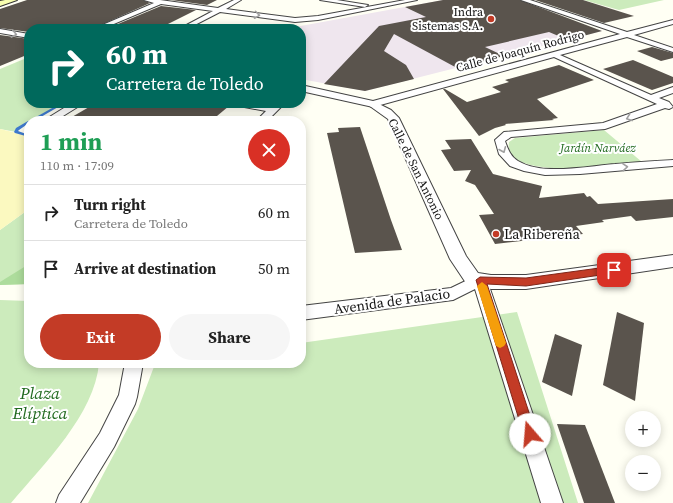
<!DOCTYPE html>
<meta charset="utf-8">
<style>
body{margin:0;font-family:"Source Serif 4",serif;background:#f6f6f6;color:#222;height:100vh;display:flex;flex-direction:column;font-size:15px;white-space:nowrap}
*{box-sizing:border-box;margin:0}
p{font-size:13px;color:#767676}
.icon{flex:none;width:22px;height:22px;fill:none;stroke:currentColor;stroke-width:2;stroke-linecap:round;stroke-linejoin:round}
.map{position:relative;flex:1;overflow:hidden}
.drawer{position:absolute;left:24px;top:116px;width:282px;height:252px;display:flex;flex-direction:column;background:#fff;border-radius:16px;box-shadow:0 2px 10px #0003}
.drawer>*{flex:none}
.banner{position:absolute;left:24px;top:24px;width:282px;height:84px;border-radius:16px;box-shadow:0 2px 10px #0003;background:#00695c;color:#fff;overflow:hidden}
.fabs{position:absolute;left:625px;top:411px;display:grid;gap:8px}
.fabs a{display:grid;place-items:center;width:36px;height:36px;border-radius:50%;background:#fff;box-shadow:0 2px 10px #0003;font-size:20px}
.pin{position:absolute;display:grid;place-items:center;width:34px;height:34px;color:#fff;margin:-17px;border-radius:8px;box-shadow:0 2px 6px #0006}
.me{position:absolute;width:44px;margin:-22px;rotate:342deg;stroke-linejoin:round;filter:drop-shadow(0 0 3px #0008)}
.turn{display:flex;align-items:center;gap:14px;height:84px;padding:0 16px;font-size:18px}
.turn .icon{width:52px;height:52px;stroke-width:2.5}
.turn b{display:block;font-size:28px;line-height:34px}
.round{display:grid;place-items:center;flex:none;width:42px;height:42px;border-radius:21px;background:#f6f6f6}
.overview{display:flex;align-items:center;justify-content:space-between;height:68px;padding:0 16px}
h1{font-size:24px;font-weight:700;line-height:30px;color:#1e9e55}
.primary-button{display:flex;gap:8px;margin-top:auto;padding:8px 16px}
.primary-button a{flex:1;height:46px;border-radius:24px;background:#c33b26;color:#fff;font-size:16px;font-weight:700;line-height:46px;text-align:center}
.primary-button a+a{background:#f6f6f6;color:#222}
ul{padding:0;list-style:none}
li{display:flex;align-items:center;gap:12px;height:56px;padding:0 16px;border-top:1px solid #e0e0e0}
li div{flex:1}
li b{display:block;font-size:15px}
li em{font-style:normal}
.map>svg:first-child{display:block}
</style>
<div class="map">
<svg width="673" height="503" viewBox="0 0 673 503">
<rect width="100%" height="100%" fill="#fffff4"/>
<polygon fill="#efe6ee" points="443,0 512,0 602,31 365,91 301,79 301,29 284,29"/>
<g fill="#ccebbc">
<polygon points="584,0 664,0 619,10"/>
<polygon points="29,57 29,103 63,103 17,129 16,132 0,129 0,69"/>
<path d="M604,130L642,162C619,164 502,183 509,142L515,138Z"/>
<polygon points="29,209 29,284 0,285 0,230"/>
<path d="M0,300L29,301V363H99C95,414 43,465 11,503H0Z"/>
<polygon points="517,312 578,503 88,503 138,409 155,364 301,363 301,343"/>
</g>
<polygon fill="#addc9c" points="29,264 29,284 0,285 0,282"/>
<polygon fill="#fbf9c0" points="0,129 29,136 29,209 0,230"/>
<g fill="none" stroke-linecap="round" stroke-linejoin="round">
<g fill="#3f7bcf" fill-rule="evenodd">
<polygon points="61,103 65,103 34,121 29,121"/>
<polygon points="28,121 29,121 29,123 19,130 18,131 29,135 29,137 15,133 14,132 16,128"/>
</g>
</g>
<g fill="#5a544d">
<polygon points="27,0 143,0 150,3 92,29 29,29 29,32 0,28 0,9"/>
<polygon points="171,0 217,0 207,5"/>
<polygon points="443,0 520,0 602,31 568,40 549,32 485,47 504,56 457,68 394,34 384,51 406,65 414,79 365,91 324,84 379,26 426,17 405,7"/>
<polygon points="535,0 583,0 634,16 604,23"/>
<polygon points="161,6 196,10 158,29 106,29"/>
<polygon points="0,35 29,39 29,54 0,66"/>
<polygon points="652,47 673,53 673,58 661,61 637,51"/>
<polygon points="633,60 673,77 673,83 652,90 603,69"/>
<polygon points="559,65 594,80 537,99 558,118 552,119 554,120 505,124 506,125 495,128 479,136 443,89 445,89 467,102 501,92 492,87 509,82 505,80"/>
<polygon points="96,103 213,103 229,106 211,121 65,121"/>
<polygon points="360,127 391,220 402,250 355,253 327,133 339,132 338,128"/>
<polygon points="471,139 493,174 542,186 539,198 584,193 587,197 590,196 598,204 673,199 673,217 636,221 631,216 602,220 604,222 576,226 583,234 495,244 479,215 494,214 475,185 465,181 471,170 454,171 441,150 451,149 445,140"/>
<polygon points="617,312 644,323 635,401 603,385"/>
<polygon points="555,334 582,345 572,396 542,382"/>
<polygon points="557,424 585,425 615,503 584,503"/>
</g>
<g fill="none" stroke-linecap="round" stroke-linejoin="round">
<g stroke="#444" stroke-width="2">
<g id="minor">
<polygon points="144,0 160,0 218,8 234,0 241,0 226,9 295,18 318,16 405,0 417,0 318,20 295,22 220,12 187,29 179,29 213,11 161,4 102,29 93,29 154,3"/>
<polygon points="320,0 337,0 368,5 365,7"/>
<path d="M521,0H530L627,32L673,20V24L634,35L673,48V52L627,37L560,55L651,95L673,87V93L659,98L669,102L673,107L669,109L665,108L605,129L511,137L505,141C508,149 510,156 518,161C542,176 588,166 615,164C634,162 654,161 673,160V166L580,174L545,175L524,171L510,166L499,154L495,140L504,132L603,123L657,104L554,57L373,107L301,91V85L373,101L620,34Z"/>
<polygon points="0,29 29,34 29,38 0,33"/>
<polygon points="72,103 84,103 55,121 43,121"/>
<polygon points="232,103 251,103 271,107 275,103 285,103 267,121 256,121 266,111 234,105"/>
<polygon points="480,274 485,276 487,280 563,503 541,503 475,289 453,300 301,320 301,306 451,288"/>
<polygon points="125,363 143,363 137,397 135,404 114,447 80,503 56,503 59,495 100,433 119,395"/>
</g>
</g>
<g stroke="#444" stroke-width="2">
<polygon id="tertiary" points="373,101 391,110 399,118 466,256 478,273 491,275 526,275 673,255 673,267 526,289 491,289 466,283 450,259 388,119 367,104"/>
</g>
<g stroke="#333" stroke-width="2">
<polygon id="secondary" points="5,0 17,0 0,6 0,1"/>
</g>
<use href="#minor" fill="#fff" fill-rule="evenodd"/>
<use href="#tertiary" fill="#fff" fill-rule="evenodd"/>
<use href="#secondary" fill="#f9ffaf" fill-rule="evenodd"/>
</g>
<defs><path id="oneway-chevron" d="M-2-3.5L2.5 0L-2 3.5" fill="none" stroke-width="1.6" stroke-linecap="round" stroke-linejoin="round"/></defs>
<g stroke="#a0a0a0">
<use href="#oneway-chevron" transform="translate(257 15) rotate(8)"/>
<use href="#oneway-chevron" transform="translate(14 34) rotate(11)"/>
<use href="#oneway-chevron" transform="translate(629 118) rotate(160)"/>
<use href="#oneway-chevron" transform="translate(503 150) rotate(67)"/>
<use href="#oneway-chevron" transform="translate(625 167) rotate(-5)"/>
</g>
<polygon fill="#c33b26" stroke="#7f2619" points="614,266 619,270 614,273 526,286 487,284 536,434 534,439 530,441 525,439 476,280 480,277 526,278"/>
<polygon fill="#f59e0b" points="482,282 487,286 506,343 504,346 500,348 496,346 495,343 477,286"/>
<g fill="#c33b26" stroke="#fff" stroke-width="1.5">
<circle cx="491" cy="19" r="4"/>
<circle cx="496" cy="234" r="4"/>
</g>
<g text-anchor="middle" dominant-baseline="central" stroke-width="4" stroke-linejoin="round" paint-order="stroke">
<g font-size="12" fill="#111" stroke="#fff" text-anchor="end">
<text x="483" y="12">Indra<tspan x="483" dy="14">Sistemas S.A.</tspan></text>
</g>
<g font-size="12" fill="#111" stroke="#fff">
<text transform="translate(520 51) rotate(-15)">Calle de Joaquín Rodrigo</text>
<text transform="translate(416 169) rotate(64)">Calle de San Antonio</text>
</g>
<g font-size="12" font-style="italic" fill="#216a1f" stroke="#fff">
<text x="598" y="148">Jardín Narváez</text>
</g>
<g font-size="14" fill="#111" stroke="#fff" text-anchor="start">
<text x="504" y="234">La Ribereña</text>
</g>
<g font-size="14" fill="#111" stroke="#fff">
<text transform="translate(392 301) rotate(-8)">Avenida de Palacio</text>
</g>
<g font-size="17" font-style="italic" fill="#216a1f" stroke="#fff">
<text x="40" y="393">Plaza<tspan x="40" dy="20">Elíptica</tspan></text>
</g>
</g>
</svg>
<div class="fabs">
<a>+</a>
<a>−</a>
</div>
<div class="pin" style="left:614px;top:270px;background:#d93025"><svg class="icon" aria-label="arrive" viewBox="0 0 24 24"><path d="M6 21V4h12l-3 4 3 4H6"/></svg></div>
<svg class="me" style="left:530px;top:434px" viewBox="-20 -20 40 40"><circle r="19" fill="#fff"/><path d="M0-13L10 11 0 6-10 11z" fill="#c33b26"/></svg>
<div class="banner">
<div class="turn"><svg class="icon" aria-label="right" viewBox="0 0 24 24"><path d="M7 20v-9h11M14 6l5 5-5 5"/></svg><div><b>60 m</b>Carretera de Toledo</div></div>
</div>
<section class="drawer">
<div class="overview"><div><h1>1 min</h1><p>110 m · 17:09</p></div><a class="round" style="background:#d93025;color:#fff"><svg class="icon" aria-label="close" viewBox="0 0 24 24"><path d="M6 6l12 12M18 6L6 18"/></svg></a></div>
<ul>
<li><svg class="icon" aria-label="right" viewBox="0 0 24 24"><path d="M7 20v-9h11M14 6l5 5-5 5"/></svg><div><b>Turn right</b><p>Carretera de Toledo</p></div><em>60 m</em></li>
<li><svg class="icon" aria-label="arrive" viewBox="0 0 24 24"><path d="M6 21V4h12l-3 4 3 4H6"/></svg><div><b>Arrive at destination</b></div><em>50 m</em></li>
</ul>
<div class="primary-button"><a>Exit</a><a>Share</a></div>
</section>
</div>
